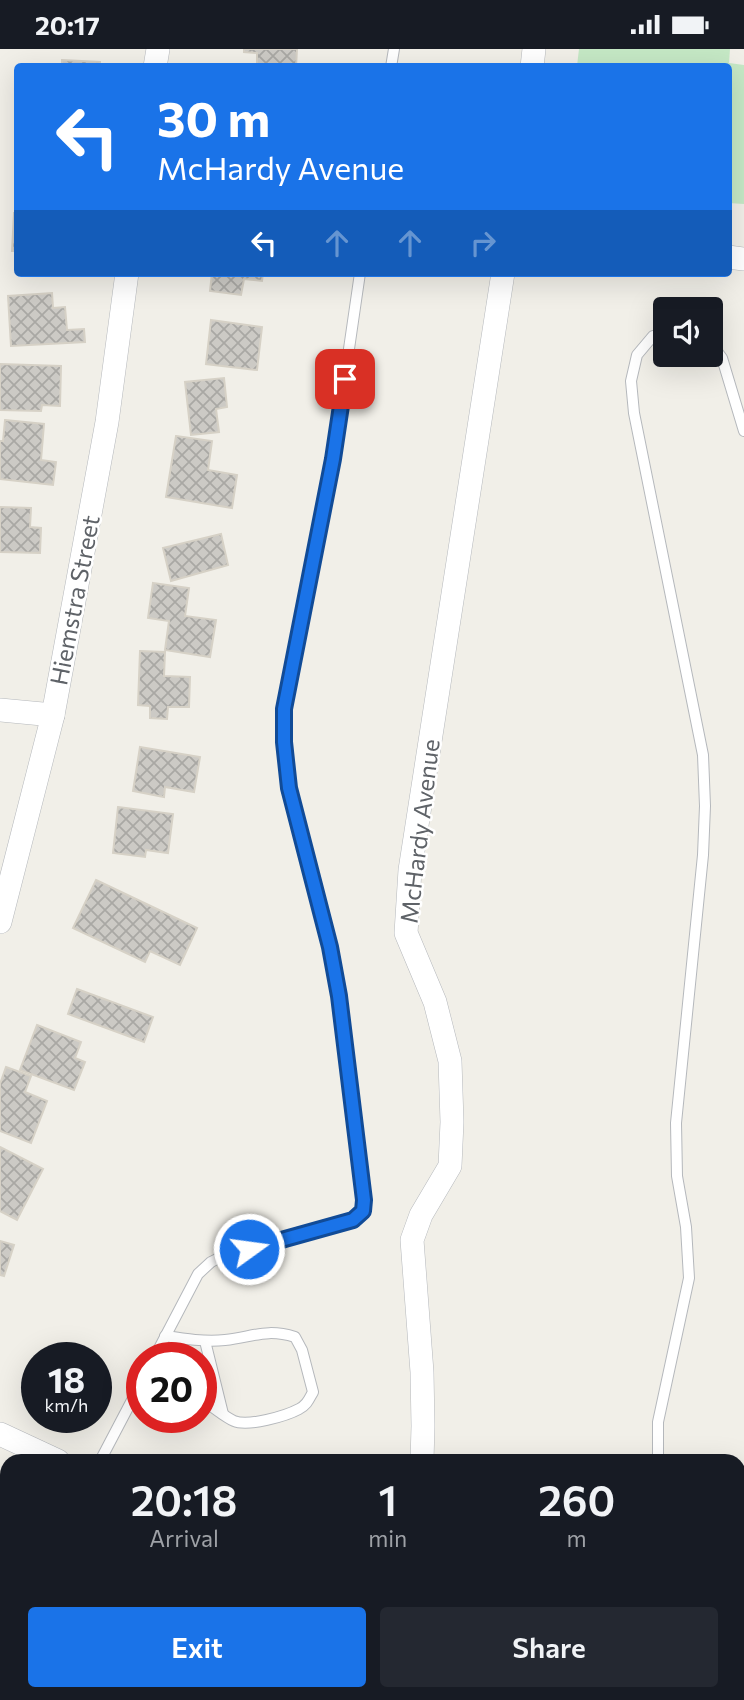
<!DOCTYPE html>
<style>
body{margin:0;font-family:Commissioner,sans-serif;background:#242831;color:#f1f3f6;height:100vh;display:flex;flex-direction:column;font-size:26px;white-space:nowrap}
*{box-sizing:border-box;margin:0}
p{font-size:23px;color:#9ea1a6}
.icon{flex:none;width:38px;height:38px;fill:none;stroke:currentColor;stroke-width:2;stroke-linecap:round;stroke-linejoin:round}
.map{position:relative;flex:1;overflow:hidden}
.details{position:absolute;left:0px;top:1405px;width:746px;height:247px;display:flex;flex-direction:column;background:#171b24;border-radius:21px 21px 0 0;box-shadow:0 7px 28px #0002}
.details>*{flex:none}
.hud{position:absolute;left:14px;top:14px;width:718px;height:214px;border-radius:7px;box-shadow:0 7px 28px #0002;background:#1a73e8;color:#fff;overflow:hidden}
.buttons{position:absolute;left:653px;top:248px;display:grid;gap:14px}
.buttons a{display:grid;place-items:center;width:70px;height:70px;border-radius:7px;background:#171b24;box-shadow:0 7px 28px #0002;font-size:35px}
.speed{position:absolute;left:21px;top:1293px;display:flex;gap:14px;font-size:35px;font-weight:700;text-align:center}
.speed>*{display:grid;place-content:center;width:91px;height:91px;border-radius:50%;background:#171b24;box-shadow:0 7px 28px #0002;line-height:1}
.speed small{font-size:18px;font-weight:400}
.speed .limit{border:10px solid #d22;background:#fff;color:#111}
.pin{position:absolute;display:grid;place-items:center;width:60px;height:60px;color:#fff;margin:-30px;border-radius:14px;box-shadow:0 4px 10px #0006}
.me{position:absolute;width:77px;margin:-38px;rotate:76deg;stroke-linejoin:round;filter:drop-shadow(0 0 5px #0008)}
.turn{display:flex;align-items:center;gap:24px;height:147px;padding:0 28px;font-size:32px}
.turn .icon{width:91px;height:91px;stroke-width:2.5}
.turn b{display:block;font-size:49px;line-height:60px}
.lanes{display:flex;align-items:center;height:66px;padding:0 28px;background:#0003;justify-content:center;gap:35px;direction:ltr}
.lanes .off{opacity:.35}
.eta{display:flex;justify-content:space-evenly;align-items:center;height:119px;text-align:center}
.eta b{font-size:42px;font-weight:600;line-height:49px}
.button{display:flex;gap:14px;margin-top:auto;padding:14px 28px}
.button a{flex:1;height:80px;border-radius:7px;background:#1a73e8;color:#fff;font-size:28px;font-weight:600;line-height:80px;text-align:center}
.button a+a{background:#242831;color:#f1f3f6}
.status{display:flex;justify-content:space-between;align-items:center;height:49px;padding:0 35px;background:#171b24;direction:ltr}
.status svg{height:19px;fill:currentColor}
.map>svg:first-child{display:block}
</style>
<div class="status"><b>20:17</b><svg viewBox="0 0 49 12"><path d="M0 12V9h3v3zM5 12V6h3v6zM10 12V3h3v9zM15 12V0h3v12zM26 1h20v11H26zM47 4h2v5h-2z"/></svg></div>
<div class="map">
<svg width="744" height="1651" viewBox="0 0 744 1651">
<defs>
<pattern id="building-cross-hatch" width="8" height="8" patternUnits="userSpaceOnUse" patternTransform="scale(1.75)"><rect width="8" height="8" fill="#cccac5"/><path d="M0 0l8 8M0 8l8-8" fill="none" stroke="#a9a8a4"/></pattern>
</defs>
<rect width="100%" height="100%" fill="#f1efe8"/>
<polygon fill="#c5e8c5" points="579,0 730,0 729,14 744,16 744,155 728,154 728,18 577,17"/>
<g fill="url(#building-cross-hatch)" stroke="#d6d1c6" stroke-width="2">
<polygon points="244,0 297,0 296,18 257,18 257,4 244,3"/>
<polygon points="62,11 100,13 100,18 62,18"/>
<polygon points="14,164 18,164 18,202 12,202"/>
<polygon points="212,224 263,224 262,232 244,230 241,246 210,242"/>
<polygon points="52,244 53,259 65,258 67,281 84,280 85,293 11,297 8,247"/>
<polygon points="211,271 262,278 257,321 206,315"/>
<polygon points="0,315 61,317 60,357 42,356 41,362 0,361"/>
<polygon points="224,329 227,358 216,360 219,383 191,386 185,333"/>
<polygon points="5,371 44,375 41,411 56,413 53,436 0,430 0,392 3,392"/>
<polygon points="176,387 212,392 208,421 237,426 232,459 166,448"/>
<polygon points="0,458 31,459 30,478 41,479 40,504 0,503"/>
<polygon points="221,485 228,516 171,532 163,499"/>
<polygon points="153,534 189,539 185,567 216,571 210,608 165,601 169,572 148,569"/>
<polygon points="140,602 165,603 164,627 190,628 189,658 168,658 167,670 150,669 150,657 138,656"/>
<polygon points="140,698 200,708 194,743 165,738 164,748 133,742"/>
<polygon points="118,758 173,765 168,804 146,801 145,808 113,804"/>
<polygon points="96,831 197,879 180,916 150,902 145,913 73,879"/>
<polygon points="77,940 153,968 144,993 68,965"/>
<polygon points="37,976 81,993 75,1009 85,1013 74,1041 20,1021"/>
<polygon points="6,1018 31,1027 25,1043 47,1052 31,1094 0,1082 0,1035"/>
<polygon points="0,1098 43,1120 17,1171 0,1162"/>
<polygon points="0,1192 14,1196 4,1227 0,1226"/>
</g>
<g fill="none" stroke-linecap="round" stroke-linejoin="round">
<g stroke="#b5b8bc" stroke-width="12">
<g id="lane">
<polyline points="391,18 394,0"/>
<polyline points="710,293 722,309 744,382"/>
<path d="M165,1287C185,1290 205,1293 225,1291C253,1288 266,1279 295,1288L302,1301L313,1343C309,1350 307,1356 299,1360C286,1367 248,1378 234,1372C223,1367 213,1357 201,1351"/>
<polyline points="205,1292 223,1365"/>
<path d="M154,1309L198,1225L211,1213L227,1205L337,1177C354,1171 361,1170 364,1151L339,947L330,898L289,739L284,693V660L333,410L360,224"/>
<polyline points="100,1412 142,1332"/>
<polyline points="658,1412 658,1373 689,1229 686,1178 677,1127 676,1074 703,806 705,757 703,706 634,364 631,332 637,306 653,287 665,284"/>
<polyline points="712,1645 713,1651"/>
</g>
</g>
<g stroke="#b5b8bc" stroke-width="24">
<g id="street">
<polyline points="155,18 158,0"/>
<polyline points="532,18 534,0"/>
<polyline points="728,208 744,210"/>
<polyline points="0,661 53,666"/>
<polyline points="0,873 53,666 107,373 127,224"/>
<polyline points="0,1385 58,1412"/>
<polyline points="422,1412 423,1377 422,1323 412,1191 421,1166 450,1117 452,1073 450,1012 435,953 406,884 410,821 503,224"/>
<polyline points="215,1645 216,1651"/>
<polyline points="467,1651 467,1645"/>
</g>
</g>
<use href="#lane" stroke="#fff" stroke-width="10"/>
<use href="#street" stroke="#fff" stroke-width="23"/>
</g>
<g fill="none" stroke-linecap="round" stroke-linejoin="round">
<g stroke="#114b97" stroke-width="18">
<polyline id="route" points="249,1200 353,1171 363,1162 364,1151 339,947 330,898 289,739 284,693 284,660 333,410 345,330"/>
</g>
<use href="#route" stroke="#1a73e8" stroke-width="12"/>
</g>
<g text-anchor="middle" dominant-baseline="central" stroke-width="5" stroke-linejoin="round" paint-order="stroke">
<g font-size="24" fill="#5f6368" stroke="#fff">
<text transform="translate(74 551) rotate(-79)">Hiemstra Street</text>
<text transform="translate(419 782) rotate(-83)">McHardy Avenue</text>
</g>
</g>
</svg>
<div class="buttons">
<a><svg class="icon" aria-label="sound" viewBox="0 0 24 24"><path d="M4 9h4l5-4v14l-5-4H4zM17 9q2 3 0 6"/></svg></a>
</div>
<div class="speed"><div>18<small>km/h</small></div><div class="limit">20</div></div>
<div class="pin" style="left:345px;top:330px;background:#d93025"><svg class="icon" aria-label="arrive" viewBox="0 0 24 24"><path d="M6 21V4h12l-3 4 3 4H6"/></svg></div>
<svg class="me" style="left:249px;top:1200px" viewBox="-20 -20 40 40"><circle r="17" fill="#1a73e8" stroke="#fff" stroke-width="3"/><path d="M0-11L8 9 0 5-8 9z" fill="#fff"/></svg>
<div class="hud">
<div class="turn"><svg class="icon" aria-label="left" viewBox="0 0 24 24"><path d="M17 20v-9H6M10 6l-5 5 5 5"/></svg><div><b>30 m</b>McHardy Avenue</div></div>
<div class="lanes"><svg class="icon" aria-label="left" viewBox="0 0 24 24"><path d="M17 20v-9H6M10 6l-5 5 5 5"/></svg><svg class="icon off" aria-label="ahead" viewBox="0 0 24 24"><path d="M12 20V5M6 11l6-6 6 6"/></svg><svg class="icon off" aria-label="ahead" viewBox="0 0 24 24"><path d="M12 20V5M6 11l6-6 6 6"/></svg><svg class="icon off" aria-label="right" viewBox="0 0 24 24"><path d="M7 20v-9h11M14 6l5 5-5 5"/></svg></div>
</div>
<section class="details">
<div class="eta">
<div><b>20:18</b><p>Arrival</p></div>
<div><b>1</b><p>min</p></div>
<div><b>260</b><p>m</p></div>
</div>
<div class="button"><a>Exit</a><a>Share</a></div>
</section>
</div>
